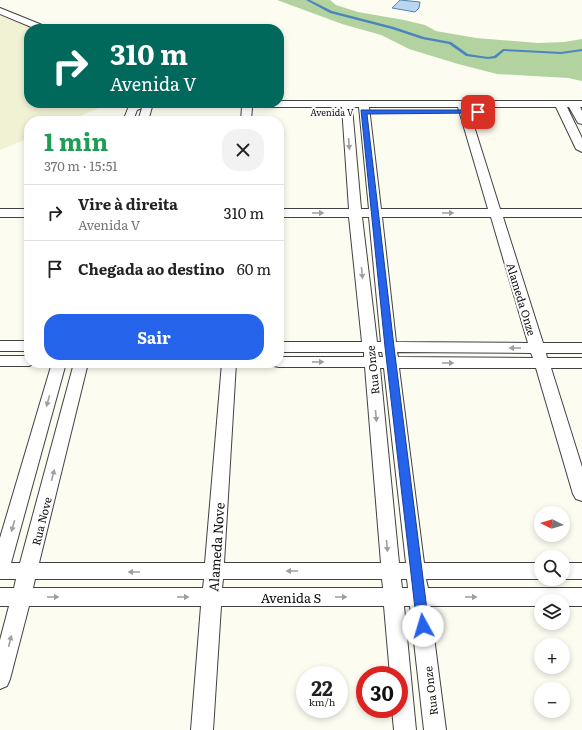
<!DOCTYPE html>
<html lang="pt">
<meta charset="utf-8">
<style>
body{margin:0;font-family:Literata,serif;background:#f2f2f2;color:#222;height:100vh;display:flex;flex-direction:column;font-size:15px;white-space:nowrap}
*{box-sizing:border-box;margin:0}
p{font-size:13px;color:#767676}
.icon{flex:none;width:22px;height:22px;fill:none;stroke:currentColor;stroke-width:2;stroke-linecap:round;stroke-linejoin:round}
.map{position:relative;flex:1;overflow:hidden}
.panel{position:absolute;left:24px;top:116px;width:260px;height:252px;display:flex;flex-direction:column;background:#fff;border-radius:16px;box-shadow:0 2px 6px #0003}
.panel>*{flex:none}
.banner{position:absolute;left:24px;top:24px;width:260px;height:84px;border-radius:16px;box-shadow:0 2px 6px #0003;background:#00695c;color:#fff;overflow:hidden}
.needle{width:26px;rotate:275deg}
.controls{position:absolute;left:534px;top:506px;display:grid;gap:8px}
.controls a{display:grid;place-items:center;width:36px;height:36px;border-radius:50%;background:#fff;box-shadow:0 2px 6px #0003;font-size:20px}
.speed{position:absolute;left:296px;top:666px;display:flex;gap:8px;font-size:20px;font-weight:700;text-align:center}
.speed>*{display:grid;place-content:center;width:52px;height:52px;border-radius:50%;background:#fff;box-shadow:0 2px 6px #0003;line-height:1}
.speed small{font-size:10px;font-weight:400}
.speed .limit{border:6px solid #d22;background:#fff;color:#111}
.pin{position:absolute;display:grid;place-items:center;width:34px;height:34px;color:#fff;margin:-17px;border-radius:8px;box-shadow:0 2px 6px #0006}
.me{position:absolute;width:44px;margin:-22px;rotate:354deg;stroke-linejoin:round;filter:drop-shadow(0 0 3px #0008)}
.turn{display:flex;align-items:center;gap:14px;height:84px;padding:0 20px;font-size:18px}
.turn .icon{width:52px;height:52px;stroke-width:2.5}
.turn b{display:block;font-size:28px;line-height:34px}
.round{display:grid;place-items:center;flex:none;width:42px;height:42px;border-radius:16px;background:#f2f2f2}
.headline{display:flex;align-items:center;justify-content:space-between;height:68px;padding:0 20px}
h1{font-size:24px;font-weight:700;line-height:30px;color:#1e9e55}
.cta{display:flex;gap:8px;margin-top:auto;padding:8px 20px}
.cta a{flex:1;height:46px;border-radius:16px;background:#2563eb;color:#fff;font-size:16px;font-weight:700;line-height:46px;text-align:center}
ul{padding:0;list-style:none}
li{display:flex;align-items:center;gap:12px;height:56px;padding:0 20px;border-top:1px solid #e0e0e0}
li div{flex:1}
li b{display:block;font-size:15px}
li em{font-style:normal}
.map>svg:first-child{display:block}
</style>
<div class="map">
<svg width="582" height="730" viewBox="0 0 582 730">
<rect width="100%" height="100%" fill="#fdfcf1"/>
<polygon fill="#f1f1d4" points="0,15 34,29 29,29 29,103 111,103 69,121 29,121 29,138 0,150"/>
<polygon fill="#b2d39f" points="277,0 330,0 336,5 358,12 404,20 425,25 436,31 476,38 538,43 564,42 582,39 582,81 568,78 497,74 458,64 409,49 381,35 342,24"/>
<polygon fill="#bbd7ef" stroke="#4b85be" points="400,0 420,2 419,8 415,12 392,8"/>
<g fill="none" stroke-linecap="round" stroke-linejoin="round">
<polygon fill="#4b85be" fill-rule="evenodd" points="306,0 310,0 332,11 394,27 424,37 451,42 468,54 488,57 494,56 503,49 561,52 582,49 582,51 561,54 504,51 496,58 488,59 466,56 449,44 422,39 392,29 330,13"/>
<g stroke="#414141" stroke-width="2">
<g id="street">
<polygon points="0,8 47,27 48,29 36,29 0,14"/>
<path d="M279,101H582V107H580L582,111V124L578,123L569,107H567L582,138V152L576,149L556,107H468L500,209H582V217H503L543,343H582V353H546L547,358H582V368H551L582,467V501L576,499L573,494L536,368H399L424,563H541V579H426L428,588H582V606H563V601H541V606H430L446,730H424L410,606H404L416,730H394L392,709H399V675H390L384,606H221L213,730H191L201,606H29L10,679L7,686L0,689V640L9,606H0V588H14L16,579H0V538L52,363H66L11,563H20L74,363H88L39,563H205L222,363H236L224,563H381L365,367H279L274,366L272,363H279V357H364V352H279V342H362L349,217H279V209H349L342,107H252L251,121H241L242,107H152L148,121H138L142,108L137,110L133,121H123L129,106L136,103H279ZM352,107H359L369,209H361ZM369,107H458L488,209H381ZM362,217H369L381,342H377ZM382,217H491L528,343L396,342ZM378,352H382L383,357H379ZM397,352L531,353L533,358L398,357ZM380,368H384L406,563H399ZM35,579H204L203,588H33ZM223,579H382L383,588H222ZM401,579H407L408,588H402Z"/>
<rect x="0" y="209" width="29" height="8"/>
<rect x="0" y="341" width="29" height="10"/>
<polygon points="0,356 29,356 29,363 35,363 29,366 0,366"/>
<rect x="563" y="563" width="19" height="16"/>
</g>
</g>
<use href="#street" fill="#fff" fill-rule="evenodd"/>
</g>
<defs><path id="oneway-solid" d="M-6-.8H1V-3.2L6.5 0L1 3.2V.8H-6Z"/></defs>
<g fill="#9f9f9f">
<use href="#oneway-solid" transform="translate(349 144) rotate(86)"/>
<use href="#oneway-solid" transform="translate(318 213)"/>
<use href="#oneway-solid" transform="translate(448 213)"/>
<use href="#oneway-solid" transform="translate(362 273) rotate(85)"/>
<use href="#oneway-solid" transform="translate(515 348) rotate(-180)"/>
<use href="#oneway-solid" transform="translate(318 362)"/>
<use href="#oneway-solid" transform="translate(448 363)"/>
<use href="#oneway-solid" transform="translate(48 401) rotate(106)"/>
<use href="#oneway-solid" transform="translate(376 416) rotate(85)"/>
<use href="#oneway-solid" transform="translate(53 475) rotate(-76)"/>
<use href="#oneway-solid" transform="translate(13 526) rotate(106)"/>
<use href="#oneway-solid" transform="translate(387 546) rotate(85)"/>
<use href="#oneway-solid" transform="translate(292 571) rotate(180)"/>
<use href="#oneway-solid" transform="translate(134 572) rotate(180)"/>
<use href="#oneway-solid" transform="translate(53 597)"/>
<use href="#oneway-solid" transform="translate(183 597)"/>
<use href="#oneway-solid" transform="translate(341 597)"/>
<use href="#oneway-solid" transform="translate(471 597)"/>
<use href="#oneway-solid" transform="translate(10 641) rotate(-76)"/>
</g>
<polygon fill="#2563eb" stroke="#184099" points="361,110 478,110 482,112 478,113 367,114 394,347 429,626 427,630 423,632 419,630 417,626 385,347"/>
<g text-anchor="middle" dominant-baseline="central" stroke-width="4" stroke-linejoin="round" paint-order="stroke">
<g font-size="9" fill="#0e0e0e" stroke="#fff">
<text x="332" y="112">Avenida V</text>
</g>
<g font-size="11" fill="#0e0e0e" stroke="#fff">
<text transform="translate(522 299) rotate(73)">Alameda Onze</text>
<text transform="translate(372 370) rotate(-96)">Rua Onze</text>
<text transform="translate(41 521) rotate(-76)">Rua Nove</text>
<text transform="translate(430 691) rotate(-97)">Rua Onze</text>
</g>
<g font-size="13" fill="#0e0e0e" stroke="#fff">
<text transform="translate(216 547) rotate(-86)">Alameda Nove</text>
<text x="291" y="597">Avenida S</text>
</g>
</g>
</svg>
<div class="controls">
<a><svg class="needle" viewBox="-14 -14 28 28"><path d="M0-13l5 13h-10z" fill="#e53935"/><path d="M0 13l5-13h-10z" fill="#767676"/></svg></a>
<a><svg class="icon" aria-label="search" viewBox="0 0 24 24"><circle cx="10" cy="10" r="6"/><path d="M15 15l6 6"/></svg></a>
<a><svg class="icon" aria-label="layers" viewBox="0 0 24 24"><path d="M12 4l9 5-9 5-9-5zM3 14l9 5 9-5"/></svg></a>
<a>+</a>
<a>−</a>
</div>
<div class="speed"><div>22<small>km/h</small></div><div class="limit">30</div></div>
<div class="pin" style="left:478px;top:112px;background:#d93025"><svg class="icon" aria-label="arrive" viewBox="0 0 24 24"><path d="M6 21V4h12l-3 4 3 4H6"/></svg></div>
<svg class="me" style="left:423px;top:626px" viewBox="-20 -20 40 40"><circle r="19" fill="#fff"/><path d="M0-13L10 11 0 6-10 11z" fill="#2563eb"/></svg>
<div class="banner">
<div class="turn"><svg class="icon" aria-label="right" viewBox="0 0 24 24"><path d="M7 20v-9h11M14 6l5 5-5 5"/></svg><div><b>310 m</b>Avenida V</div></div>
</div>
<section class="panel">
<div class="headline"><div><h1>1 min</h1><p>370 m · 15:51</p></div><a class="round"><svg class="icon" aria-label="close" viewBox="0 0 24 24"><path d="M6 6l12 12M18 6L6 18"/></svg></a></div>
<ul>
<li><svg class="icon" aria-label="right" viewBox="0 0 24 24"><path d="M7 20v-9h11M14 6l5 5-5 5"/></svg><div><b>Vire à direita</b><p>Avenida V</p></div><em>310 m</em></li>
<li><svg class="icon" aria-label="arrive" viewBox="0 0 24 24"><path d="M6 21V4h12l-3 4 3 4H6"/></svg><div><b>Chegada ao destino</b></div><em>60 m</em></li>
</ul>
<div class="cta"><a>Sair</a></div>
</section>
</div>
